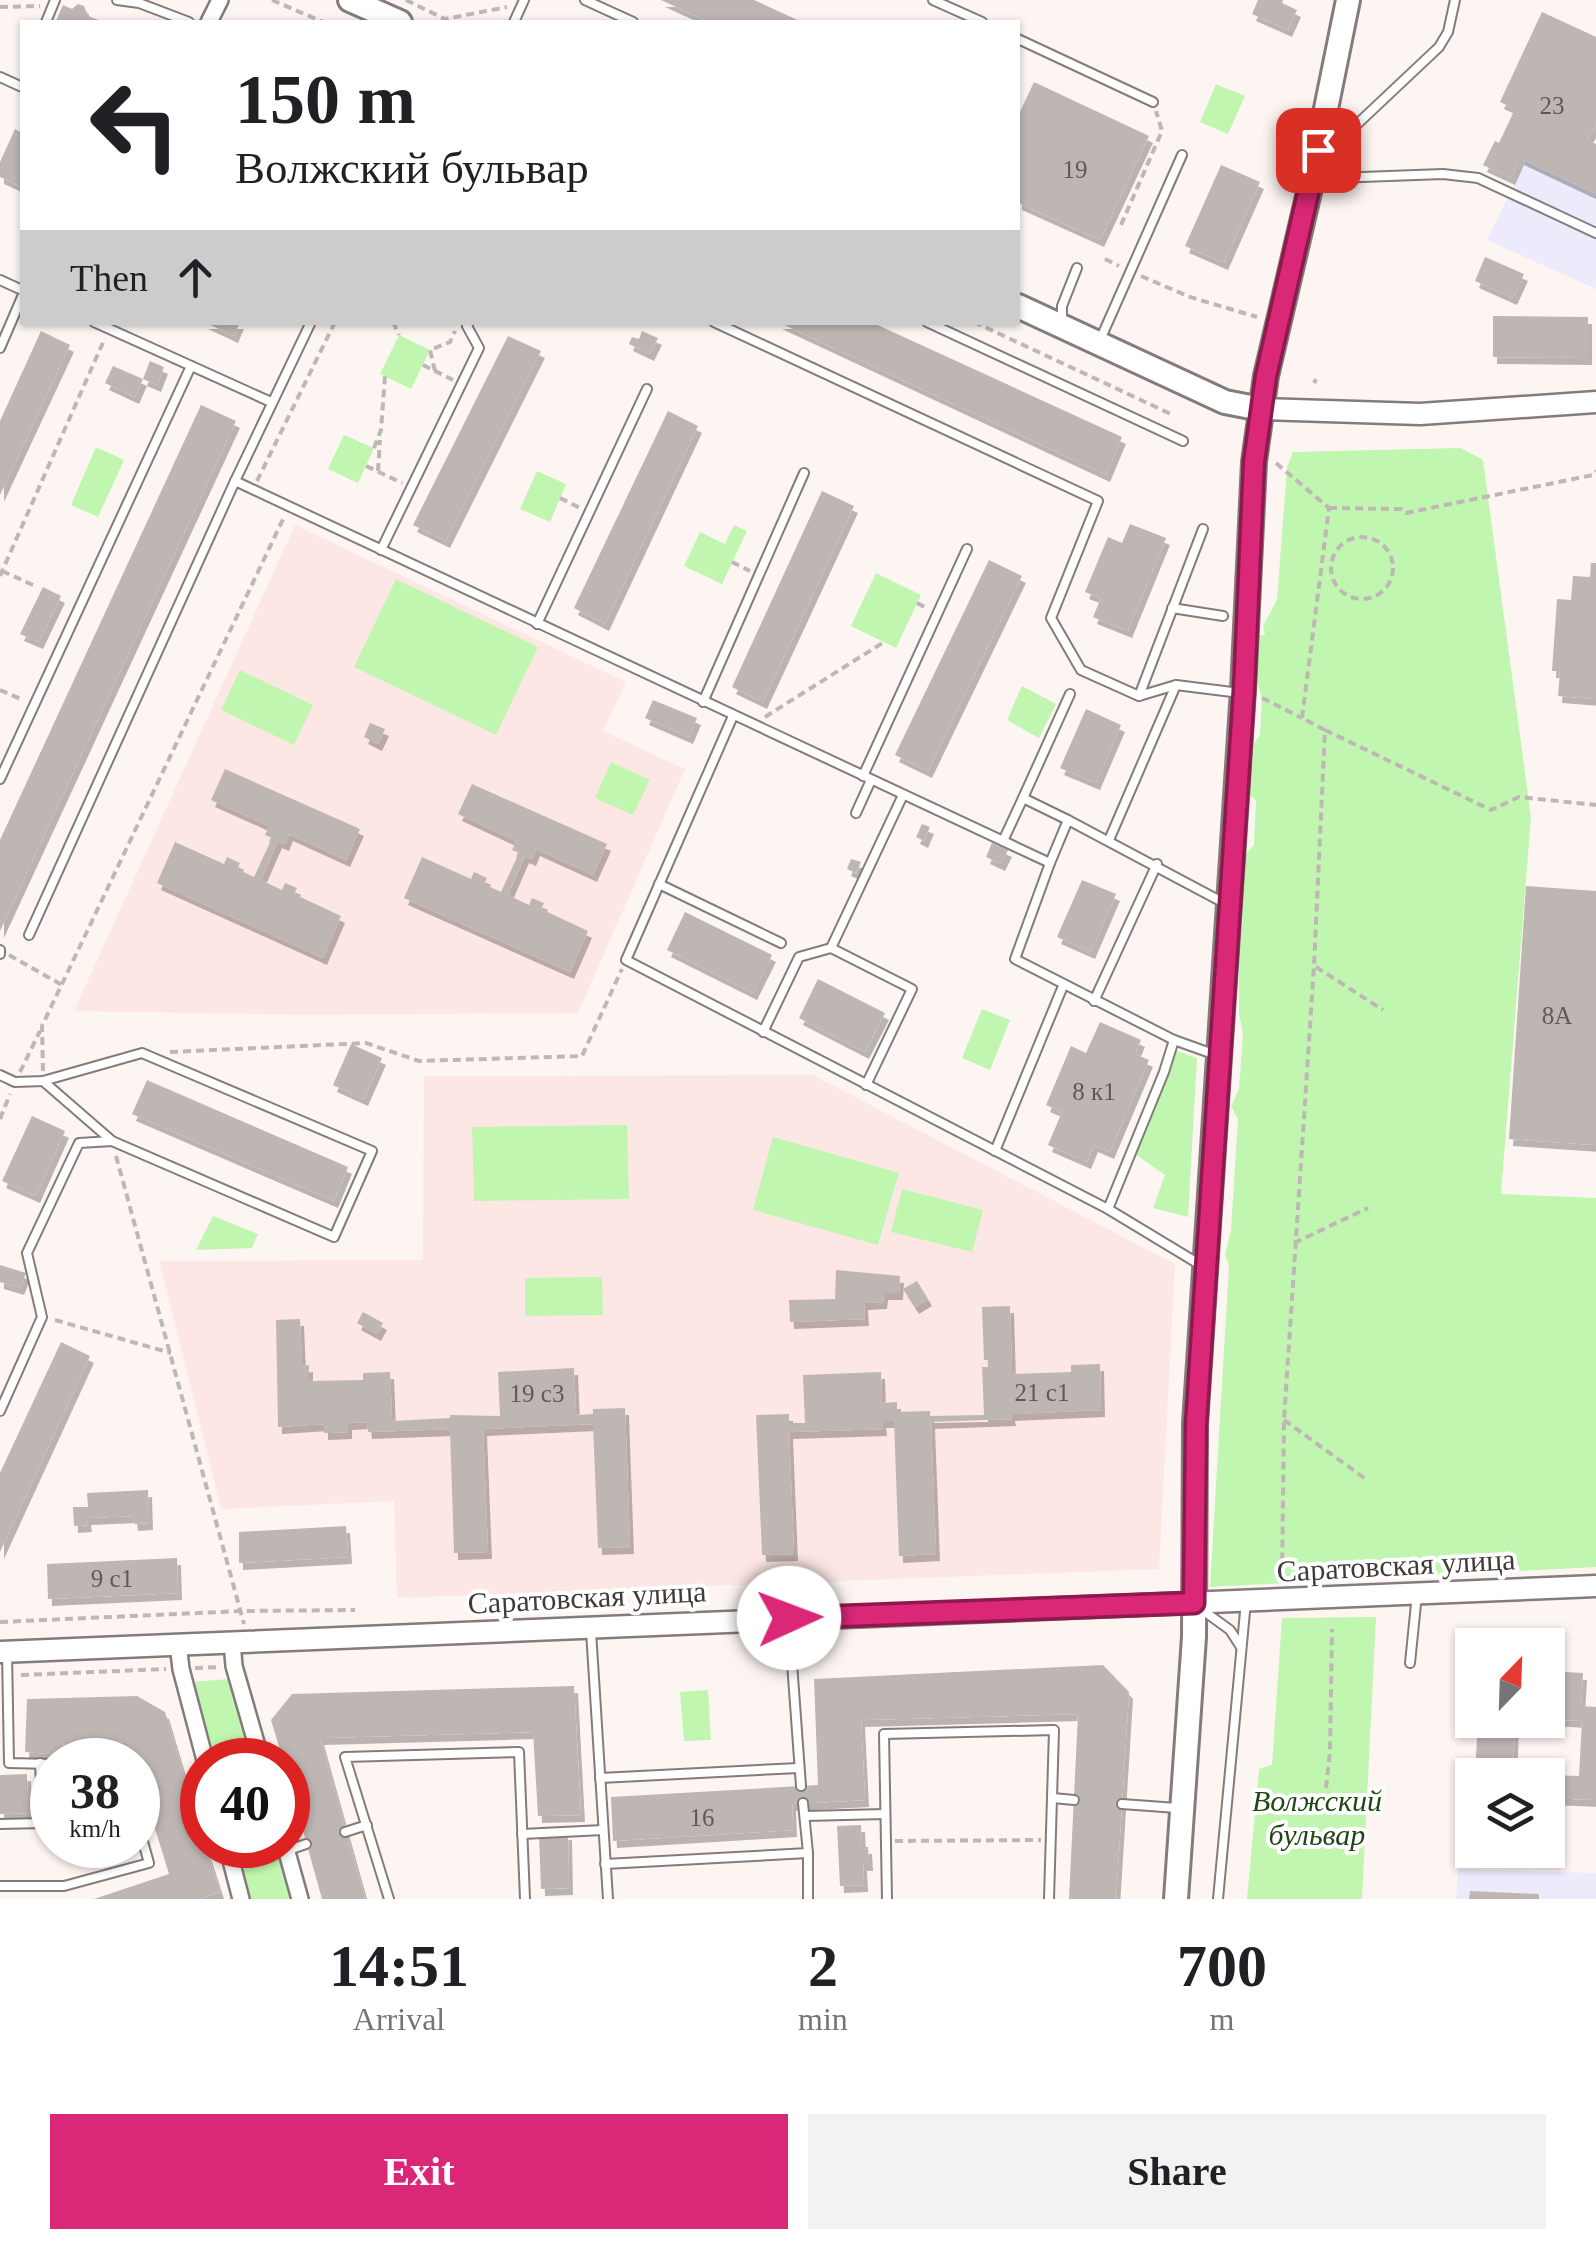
<!DOCTYPE html>
<meta charset="utf-8">
<style>
body{margin:0;font-family:Georgia,serif;background:#f2f2f2;color:#202124;height:100vh;display:flex;flex-direction:column;font-size:38px;white-space:nowrap}
*{box-sizing:border-box;margin:0}
p{font-size:32px;color:#757577}
.icon{flex:none;width:55px;height:55px;fill:none;stroke:currentColor;stroke-width:2;stroke-linecap:round;stroke-linejoin:round}
.map{position:relative;height:1899px;overflow:hidden}
.side{display:flex;flex-direction:column;background:#fff;flex:1}
.side>*{flex:none}
.banner{position:absolute;left:20px;top:20px;width:1000px;height:305px;border-radius:0px;box-shadow:0 2px 8px #0004;background:#fff;color:#202124;overflow:hidden}
.needle{width:65px;rotate:23deg}
.buttons{position:absolute;left:1455px;top:1628px;display:grid;gap:20px}
.buttons a{display:grid;place-items:center;width:110px;height:110px;border-radius:0px;background:#fff;box-shadow:0 2px 8px #0004;font-size:50px}
.speed{position:absolute;left:30px;top:1738px;display:flex;gap:20px;font-size:50px;font-weight:700;text-align:center}
.speed>*{display:grid;place-content:center;width:130px;height:130px;border-radius:50%;background:#fff;box-shadow:0 2px 8px #0004;line-height:1}
.speed small{font-size:25px;font-weight:400}
.speed .limit{border:15px solid #d22;background:#fff;color:#111}
.pin{position:absolute;display:grid;place-items:center;width:85px;height:85px;color:#fff;margin:-42px;border-radius:20px;box-shadow:0 5px 15px #0006}
.me{position:absolute;width:110px;margin:-55px;rotate:88deg;stroke-linejoin:round;filter:drop-shadow(0 0 8px #0008)}
.turn{display:flex;align-items:center;gap:35px;height:210px;padding:0 50px;font-size:45px}
.turn .icon{width:130px;height:130px;stroke-width:2.5}
.turn b{display:block;font-size:70px;line-height:85px}
.then{display:flex;align-items:center;height:95px;padding:0 50px;background:#0003;gap:20px;font-size:38px}
.eta{display:flex;justify-content:space-evenly;align-items:center;height:170px;text-align:center}
.eta b{font-size:60px;font-weight:800;line-height:70px}
.button{display:flex;gap:20px;margin-top:auto;padding:20px 50px}
.button a{flex:1;height:115px;border-radius:0px;background:#db2777;color:#fff;font-size:40px;font-weight:800;line-height:115px;text-align:center}
.button a+a{background:#f2f2f2;color:#202124}
.map>svg:first-child{display:block}
</style>
<div class="map">
<svg width="1596" height="1899" viewBox="0 0 1596 1899">
<defs>
<filter id="shadow"><feDropShadow dx="4" dy="7" stdDeviation="0" flood-color="#0004"/></filter>
</defs>
<rect width="100%" height="100%" fill="#fdf5f2"/>
<g fill="#edeafc">
<polygon points="1542,12 1596,37 1596,124 1587,139 1596,144 1596,289 1487,240 1526,161 1520,158 1511,178 1483,165 1495,141 1499,143 1515,110 1500,102"/>
<polygon points="1458,1869 1596,1873 1596,1899 1456,1899"/>
</g>
<g fill="#fde7e4">
<polygon points="295,525 626,682 603,731 685,769 578,1013 307,1015 74,1011"/>
<polygon points="813,1075 1175,1264 1159,1569 397,1598 394,1501 221,1509 159,1261 423,1260 424,1076"/>
</g>
<g fill="#c0f6b0">
<polygon points="1216,84 1245,96 1228,134 1200,122"/>
<polygon points="399,335 430,350 411,389 380,374"/>
<polygon points="344,435 374,448 358,483 328,469"/>
<polygon points="96,447 124,460 98,517 71,505"/>
<polygon points="1461,448 1483,460 1531,817 1501,1194 1596,1198 1596,1567 1210,1587 1229,1265 1225,1255 1231,1230 1238,1119 1231,1106 1239,1089 1243,1034 1239,1013 1239,946 1243,920 1237,896 1246,854 1254,845 1256,800 1244,792 1252,772 1254,743 1260,735 1262,699 1253,665 1257,635 1265,635 1263,626 1277,600 1287,467 1293,452"/>
<polygon points="537,471 566,484 550,522 520,509"/>
<polygon points="734,525 747,531 722,584 684,566 700,532 725,544"/>
<polygon points="876,573 921,595 896,648 851,626"/>
<polygon points="396,579 538,647 496,735 354,667"/>
<polygon points="240,670 313,705 294,745 221,710"/>
<polygon points="1022,686 1056,704 1039,738 1007,720"/>
<polygon points="611,762 650,780 633,815 595,798"/>
<polygon points="982,1009 1010,1020 990,1070 962,1058"/>
<polygon points="1171,1049 1197,1058 1188,1217 1153,1208 1165,1175 1132,1152"/>
<polygon points="627,1125 629,1199 474,1201 472,1127"/>
<polygon points="773,1137 899,1173 878,1245 753,1210"/>
<polygon points="902,1189 983,1210 972,1252 891,1232"/>
<polygon points="213,1216 258,1234 252,1248 196,1250"/>
<polygon points="602,1277 603,1315 525,1316 525,1278"/>
<polygon points="1376,1617 1362,1899 1247,1899 1259,1769 1272,1765 1282,1618"/>
<polygon points="229,1679 252,1760 214,1760 193,1682"/>
<polygon points="708,1690 711,1740 684,1741 680,1692"/>
<polygon points="237,1845 276,1845 291,1899 251,1899"/>
</g>
<g fill="#beb6b3" filter="url(#shadow)">
<polygon points="661,0 754,0 802,22 709,22"/>
<polygon points="1258,0 1283,0 1282,3 1297,10 1288,30 1252,14"/>
<polygon points="78,4 84,6 88,16 104,22 56,21 63,5 72,9"/>
<polygon points="1542,12 1596,37 1596,124 1587,140 1596,144 1596,194 1520,158 1511,178 1483,165 1495,141 1499,143 1515,109 1500,102"/>
<polygon points="1034,82 1149,136 1100,240 1018,203 1018,116"/>
<polygon points="15,129 22,133 22,187 0,177 0,162"/>
<polygon points="1221,165 1260,182 1224,263 1185,246"/>
<polygon points="1485,257 1524,274 1513,298 1475,281"/>
<polygon points="1493,316 1588,317 1588,358 1493,357"/>
<polygon points="204,322 240,322 234,336"/>
<polygon points="778,322 871,322 1122,437 1106,475"/>
<polygon points="41,331 70,345 0,495 0,421"/>
<polygon points="642,331 658,338 650,354 629,344 632,337 639,339"/>
<polygon points="508,336 541,351 446,541 413,525"/>
<polygon points="150,361 164,367 157,385 143,379"/>
<polygon points="113,366 143,379 135,397 105,383"/>
<polygon points="201,405 236,421 0,931 0,840"/>
<polygon points="668,411 698,426 605,624 574,608"/>
<polygon points="822,491 854,506 763,702 732,687"/>
<polygon points="1130,524 1166,538 1128,631 1093,617 1101,598 1085,592 1108,537 1122,543"/>
<polygon points="989,560 1022,576 928,771 895,755"/>
<polygon points="1591,563 1596,563 1596,699 1558,696 1560,671 1552,671 1557,599 1571,600 1573,576 1590,577"/>
<polygon points="43,587 61,596 39,642 20,634"/>
<polygon points="653,700 697,718 689,737 645,718"/>
<polygon points="1086,709 1121,725 1096,783 1060,768"/>
<polygon points="370,723 385,729 378,744 364,737"/>
<polygon points="225,769 360,829 346,860 289,834 285,844 278,841 261,880 282,890 285,883 297,888 294,894 341,916 323,958 157,883 175,842 224,864 227,857 240,863 237,869 254,877 272,838 265,835 269,826 211,800"/>
<polygon points="472,784 607,844 593,875 536,849 532,859 525,856 508,895 529,905 532,898 544,903 541,909 588,931 570,972 404,898 422,857 471,879 474,872 487,878 484,884 501,892 519,853 512,850 516,841 458,814"/>
<polygon points="922,824 930,827 924,841 916,837"/>
<polygon points="992,843 1008,850 1001,864 986,857"/>
<polygon points="851,859 861,862 856,873 847,869"/>
<polygon points="1082,880 1116,894 1091,952 1057,937"/>
<polygon points="1526,886 1596,891 1596,1145 1509,1139"/>
<polygon points="685,912 772,955 753,993 667,950"/>
<polygon points="818,979 885,1013 865,1052 799,1018"/>
<polygon points="1100,1022 1141,1040 1135,1054 1149,1060 1110,1152 1094,1145 1087,1162 1048,1145 1062,1112 1046,1105 1071,1046 1086,1053"/>
<polygon points="351,1044 382,1058 364,1099 333,1085"/>
<polygon points="147,1080 348,1167 334,1201 132,1114"/>
<polygon points="32,1116 65,1131 36,1196 2,1181"/>
<polygon points="0,1265 26,1273 20,1288 0,1282"/>
<polygon points="836,1270 900,1276 899,1293 884,1293 883,1302 864,1303 865,1319 790,1322 789,1300 835,1299"/>
<polygon points="917,1281 928,1299 915,1307 903,1289"/>
<polygon points="1010,1306 1012,1374 1071,1372 1071,1365 1100,1364 1101,1410 1011,1414 1012,1419 931,1422 936,1554 899,1556 894,1421 882,1421 883,1429 789,1432 794,1554 762,1555 756,1415 789,1414 789,1423 805,1423 803,1375 881,1372 882,1403 897,1402 897,1412 930,1411 930,1416 984,1415 982,1367 988,1367 988,1360 984,1360 982,1307"/>
<polygon points="363,1312 383,1323 377,1334 357,1323"/>
<polygon points="300,1319 302,1366 309,1365 309,1381 363,1380 363,1373 390,1372 392,1421 450,1418 450,1415 500,1416 498,1372 574,1368 576,1415 593,1414 593,1409 625,1408 630,1547 598,1548 593,1424 483,1429 488,1552 454,1553 450,1429 368,1432 367,1422 348,1423 348,1432 324,1433 324,1424 278,1427 276,1320"/>
<polygon points="61,1342 90,1356 0,1552 0,1473"/>
<polygon points="148,1490 149,1523 134,1524 133,1516 87,1518 88,1525 74,1526 73,1507 88,1507 87,1493"/>
<polygon points="346,1526 348,1557 239,1563 239,1532"/>
<polygon points="177,1558 178,1593 48,1599 47,1564"/>
<polygon points="1103,1665 1129,1692 1116,1899 1069,1899 1078,1714 861,1720 865,1800 792,1804 793,1830 613,1841 611,1797 818,1785 814,1679"/>
<polygon points="1548,1671 1583,1673 1581,1706 1596,1707 1596,1800 1548,1798 1548,1775 1579,1776 1582,1721 1548,1719"/>
<polygon points="574,1686 581,1815 538,1816 533,1732 320,1738 365,1899 322,1899 288,1777 288,1760 283,1760 271,1720 292,1694"/>
<polygon points="137,1696 165,1712 202,1835 202,1845 205,1845 220,1892 199,1899 94,1899 169,1874 138,1774 138,1760 133,1760 127,1741 63,1742 64,1755 25,1752 27,1699"/>
<polygon points="1478,1720 1515,1720 1513,1775 1475,1775"/>
<polygon points="27,1774 28,1813 0,1814 0,1775"/>
<polygon points="861,1825 862,1847 868,1847 869,1864 863,1864 864,1885 840,1886 837,1826"/>
<polygon points="568,1833 569,1888 541,1889 539,1835"/>
<polygon points="1470,1891 1539,1894 1539,1899 1469,1899"/>
</g>
<g fill="none" stroke-linecap="round" stroke-linejoin="round">
<g stroke="#847c7a" stroke-width="12">
<g id="service">
<polyline points="117,0 139,3 189,22"/>
<polyline points="585,0 633,22"/>
<polyline points="933,0 982,22"/>
<polyline points="46,22 55,0"/>
<polyline points="514,22 524,0"/>
<polyline points="1018,39 1153,102"/>
<polyline points="0,77 22,87"/>
<polyline points="1323,167 1335,145 1439,47 1448,32 1455,0"/>
<polyline points="1320,173 1335,178 1443,174 1478,178 1596,233"/>
<polyline points="0,280 22,290"/>
<polyline points="1062,321 1062,306 1077,268"/>
<polyline points="94,322 271,402"/>
<polyline points="311,322 235,481 1050,863 1068,820 1226,904"/>
<polyline points="714,322 1098,501 1051,618 1081,670 1139,696 1176,685 1240,693"/>
<polyline points="927,322 1183,441"/>
<polyline points="1100,340 1182,155"/>
<polyline points="0,348 22,297"/>
<polyline points="381,550 479,348 467,326 469,322"/>
<polyline points="1172,608 1223,616"/>
<polyline points="537,624 647,389"/>
<polyline points="1139,696 1203,529"/>
<polyline points="703,702 804,473"/>
<polyline points="733,716 626,960 1108,1209 1199,1264"/>
<polyline points="863,776 967,549"/>
<polyline points="0,779 191,366"/>
<polyline points="1023,798 1070,694"/>
<polyline points="856,813 871,780"/>
<polyline points="1109,840 1176,685"/>
<polyline points="1003,841 1023,798 1068,820"/>
<polyline points="1050,863 1015,959 1174,1040 1216,1055"/>
<polyline points="659,884 781,943"/>
<polyline points="29,935 235,481"/>
<polyline points="831,948 903,795"/>
<polyline points="0,950 0,954"/>
<polyline points="1094,1001 1157,864"/>
<polyline points="763,1032 799,957 831,948 912,989 866,1085"/>
<polyline points="0,1075 15,1082 43,1081 142,1053 372,1151 334,1237 112,1141 79,1143 27,1253 42,1317 0,1411"/>
<polyline points="43,1081 111,1140"/>
<polyline points="995,1151 1063,986"/>
<polyline points="1108,1209 1164,1072 1174,1040"/>
<polyline points="1201,1609 1230,1630 1241,1647"/>
<polyline points="789,1622 801,1786"/>
<polyline points="591,1631 608,1899"/>
<polyline points="7,1652 9,1763 52,1764"/>
<polyline points="1410,1663 1417,1594"/>
<polyline points="600,1778 799,1768"/>
<polyline points="188,1796 202,1793"/>
<polyline points="1053,1798 1074,1800"/>
<polyline points="1122,1804 1177,1808"/>
<polyline points="138,1808 148,1804"/>
<polyline points="805,1816 885,1814"/>
<polyline points="0,1824 43,1823 40,1763"/>
<polyline points="345,1832 367,1825"/>
<polyline points="522,1834 603,1830"/>
<polyline points="286,1851 306,1844"/>
<polyline points="808,1853 808,1899"/>
<polyline points="605,1864 808,1853 803,1803"/>
<polyline points="0,1886 64,1886 149,1863 138,1824"/>
<polyline points="389,1899 345,1757 519,1752 525,1899"/>
<polyline points="887,1899 884,1734 1054,1730 1049,1899"/>
<polyline points="1218,1899 1246,1601"/>
</g>
</g>
<g stroke="#847c7a" stroke-width="20">
<g id="minor">
<polyline points="209,22 220,0"/>
<polyline points="232,1642 234,1666 261,1760"/>
<polyline points="178,1644 181,1669 205,1760"/>
<polyline points="227,1845 241,1899"/>
<polyline points="285,1845 300,1899"/>
</g>
</g>
<g stroke="#847c7a" stroke-width="25">
<g id="tertiary">
<polyline points="1261,409 1420,414 1596,402"/>
<polyline points="0,1652 1596,1586"/>
</g>
</g>
<g stroke="#847c7a" stroke-width="28">
<g id="secondary">
<polyline points="350,0 400,22"/>
<polyline points="1018,306 1225,402 1261,409"/>
<polyline points="1176,1899 1194,1637 1195,1424 1243,690 1254,462 1266,376 1310,188 1348,0"/>
</g>
</g>
<g stroke="#beb7b5" stroke-width="4" stroke-dasharray="8 5" stroke-linecap="butt">
<polyline points="272,0 323,22"/>
<polyline points="406,0 445,19 507,7"/>
<polyline points="0,7 40,6"/>
<polyline points="1121,225 1162,131 1156,111"/>
<polyline points="1105,259 1119,266"/>
<polyline points="1141,276 1190,297 1257,317"/>
<polyline points="393,322 399,335"/>
<polyline points="974,322 1173,415"/>
<polyline points="423,365 453,380"/>
<polyline points="435,371 430,350 450,342 455,331"/>
<polyline points="1314,383 1316,379"/>
<polyline points="374,448 381,430 385,376"/>
<polyline points="1276,463 1329,508 1302,718 1325,730 1314,966 1284,1420 1282,1581"/>
<polyline points="366,466 402,483"/>
<polyline points="378,471 380,440"/>
<polyline points="257,481 335,322"/>
<polyline points="560,498 580,508"/>
<polyline points="1329,508 1401,509 1406,513 1593,475 1596,471"/>
<circle cx="1362" cy="568" r="31"/>
<polyline points="732,562 750,571"/>
<polyline points="2,571 33,585"/>
<polyline points="0,576 105,338"/>
<polyline points="917,603 928,609"/>
<polyline points="0,690 23,700"/>
<polyline points="1262,698 1302,718"/>
<polyline points="765,717 884,642"/>
<polyline points="1325,730 1491,810 1519,797 1596,805"/>
<polyline points="9,955 62,985"/>
<polyline points="1316,967 1383,1010"/>
<polyline points="170,1052 366,1043 419,1061 582,1056 622,969"/>
<polyline points="43,1071 42,1026 285,515"/>
<polyline points="20,1072 40,1031"/>
<polyline points="0,1119 10,1094"/>
<polyline points="116,1156 244,1624"/>
<polyline points="1294,1243 1368,1208"/>
<polyline points="55,1320 171,1353"/>
<polyline points="1284,1420 1367,1480"/>
<polyline points="0,1622 242,1611 355,1610"/>
<polyline points="195,1668 221,1667"/>
<polyline points="21,1675 166,1669"/>
<polyline points="1326,1788 1330,1752 1332,1629"/>
<polyline points="288,1816 291,1830"/>
<polyline points="895,1841 1041,1840"/>
</g>
<use href="#service" stroke="#fff" stroke-width="8"/>
<use href="#minor" stroke="#fff" stroke-width="15"/>
<use href="#tertiary" stroke="#fff" stroke-width="20"/>
<use href="#secondary" stroke="#fff" stroke-width="22"/>
</g>
<g fill="none" stroke-linecap="round" stroke-linejoin="round">
<g stroke="#8e194d" stroke-width="25">
<polyline id="route" points="789,1618 1194,1603 1196,1424 1244,690 1254,462 1266,376 1318,150"/>
</g>
<use href="#route" stroke="#db2777" stroke-width="18"/>
</g>
<g text-anchor="middle" dominant-baseline="central" stroke-width="8" stroke-linejoin="round" paint-order="stroke">
<g font-size="25" fill="#5f5a58">
<text x="1552" y="105">23</text>
<text x="1075" y="169">19</text>
<text x="1557" y="1015">8А</text>
<text x="1094" y="1091">8 к1</text>
<text x="1042" y="1392">21 с1</text>
<text x="537" y="1393">19 с3</text>
<text x="112" y="1578">9 с1</text>
<text x="702" y="1817">16</text>
</g>
<g font-size="30" fill="#3f3b3a" stroke="#fff">
<text transform="translate(1396 1565) rotate(-3)">Саратовская улица</text>
<text transform="translate(587 1597) rotate(-3)">Саратовская улица</text>
</g>
<g font-size="30" font-style="italic" fill="#214615" stroke="#fff">
<text x="1317" y="1800">Волжский<tspan x="1317" dy="34">бульвар</tspan></text>
</g>
</g>
</svg>
<div class="buttons">
<a><svg class="needle" viewBox="-14 -14 28 28"><path d="M0-13l5 13h-10z" fill="#e53935"/><path d="M0 13l5-13h-10z" fill="#757577"/></svg></a>
<a><svg class="icon" aria-label="layers" viewBox="0 0 24 24"><path d="M12 4l9 5-9 5-9-5zM3 14l9 5 9-5"/></svg></a>
</div>
<div class="speed"><div>38<small>km/h</small></div><div class="limit">40</div></div>
<div class="pin" style="left:1318px;top:150px;background:#d93025"><svg class="icon" aria-label="arrive" viewBox="0 0 24 24"><path d="M6 21V4h12l-3 4 3 4H6"/></svg></div>
<svg class="me" style="left:789px;top:1618px" viewBox="-20 -20 40 40"><circle r="19" fill="#fff"/><path d="M0-13L10 11 0 6-10 11z" fill="#db2777"/></svg>
<div class="banner">
<div class="turn"><svg class="icon" aria-label="left" viewBox="0 0 24 24"><path d="M17 20v-9H6M10 6l-5 5 5 5"/></svg><div><b>150 m</b>Волжский бульвар</div></div>
<div class="then">Then<svg class="icon" aria-label="ahead" viewBox="0 0 24 24"><path d="M12 20V5M6 11l6-6 6 6"/></svg></div>
</div>
</div>
<section class="side">
<div class="eta">
<div><b>14:51</b><p>Arrival</p></div>
<div><b>2</b><p>min</p></div>
<div><b>700</b><p>m</p></div>
</div>
<div class="button"><a>Exit</a><a>Share</a></div>
</section>
